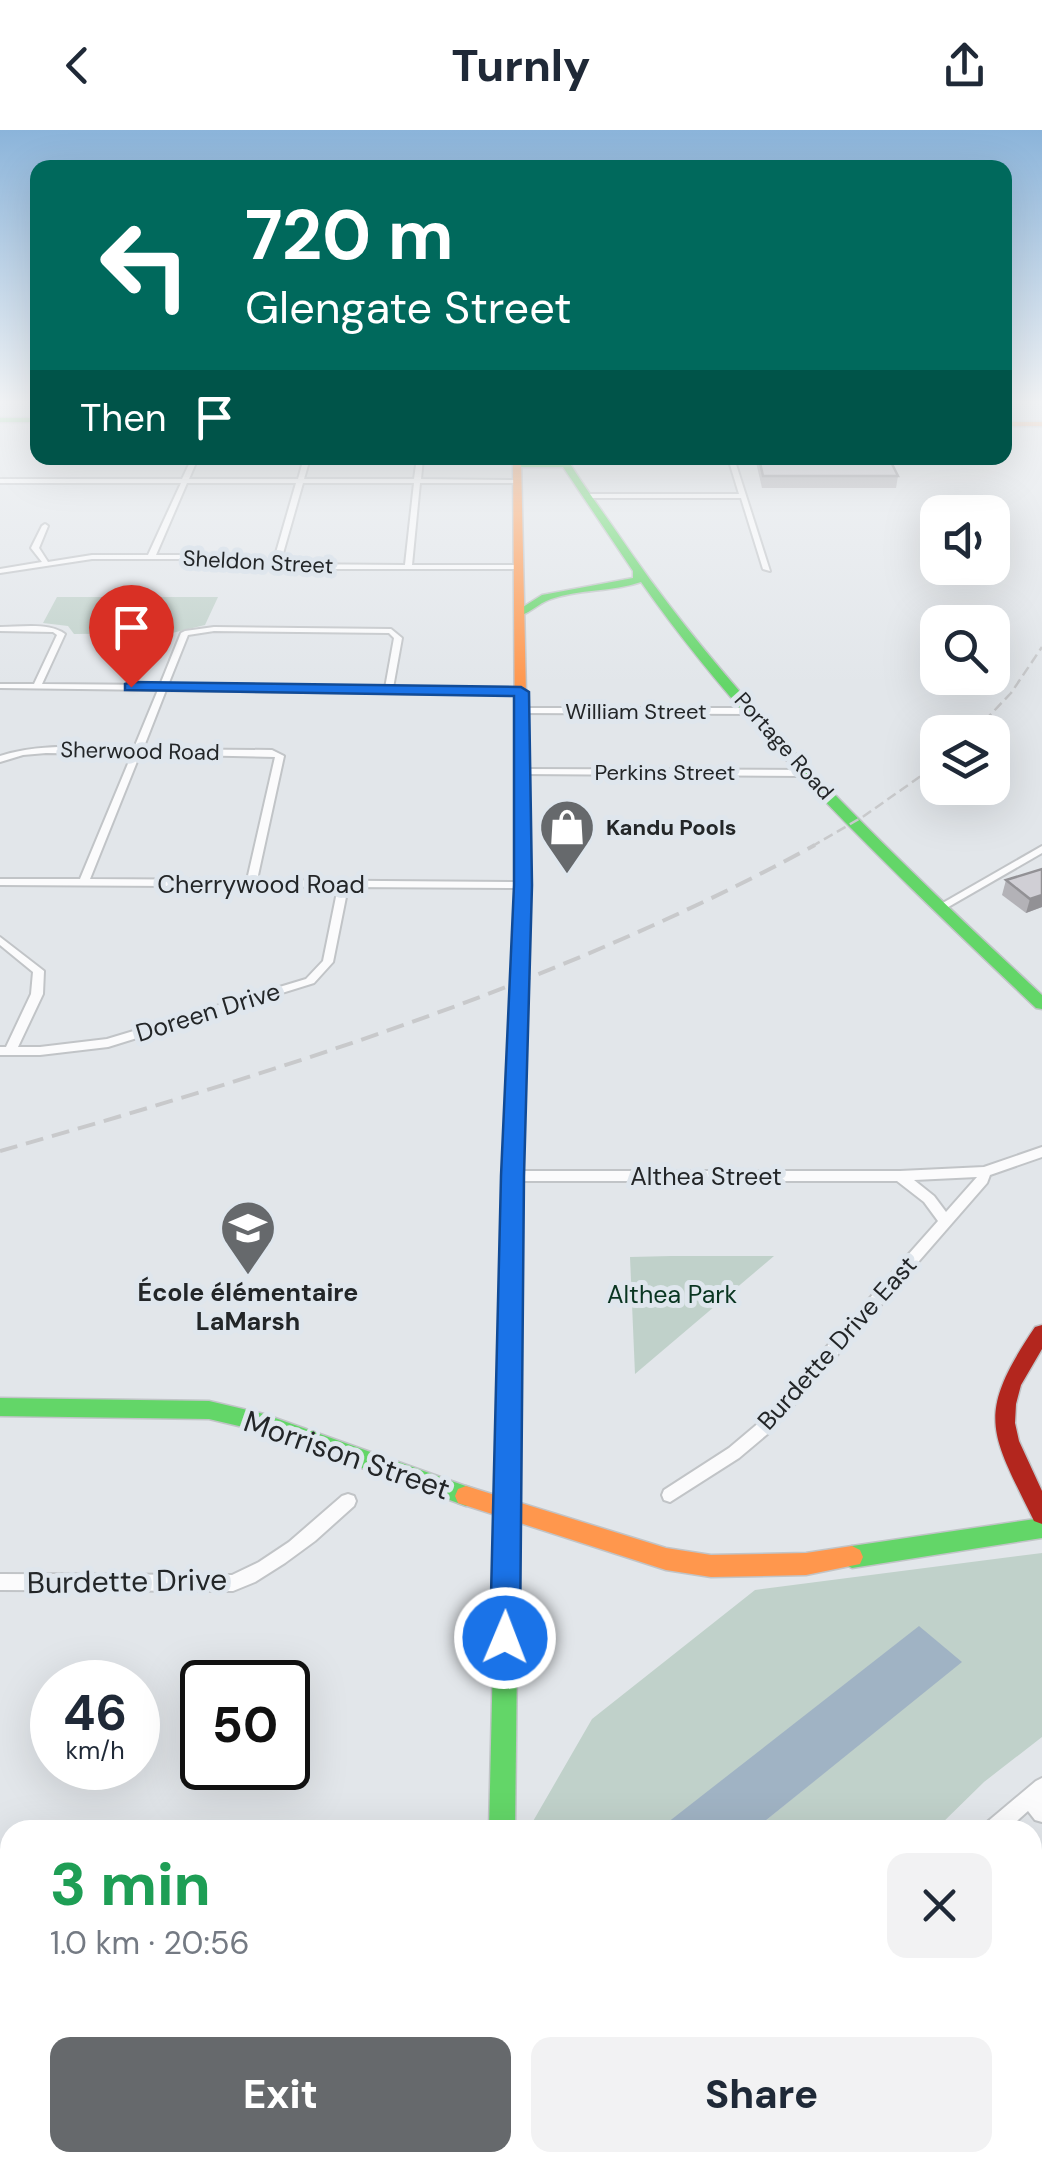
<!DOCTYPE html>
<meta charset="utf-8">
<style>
body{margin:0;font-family:"DM Sans",sans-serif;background:#f2f2f3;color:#1f2937;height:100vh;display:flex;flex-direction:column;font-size:38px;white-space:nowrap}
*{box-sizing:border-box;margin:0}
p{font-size:32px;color:#747a83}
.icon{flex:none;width:55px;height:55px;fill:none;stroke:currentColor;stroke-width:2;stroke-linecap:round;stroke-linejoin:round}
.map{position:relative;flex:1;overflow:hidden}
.sheet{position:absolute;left:0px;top:1690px;width:1042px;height:352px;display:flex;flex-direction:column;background:#fff;border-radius:30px 30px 0 0;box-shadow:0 10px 40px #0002}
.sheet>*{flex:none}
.banner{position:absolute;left:30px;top:30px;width:982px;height:305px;border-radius:20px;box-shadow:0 10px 40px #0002;background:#00695c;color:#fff;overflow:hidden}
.fabs{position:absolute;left:920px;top:365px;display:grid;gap:20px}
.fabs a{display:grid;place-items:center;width:90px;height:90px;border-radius:20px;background:#fff;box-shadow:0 10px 40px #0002;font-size:50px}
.speed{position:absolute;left:30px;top:1530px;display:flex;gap:20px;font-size:50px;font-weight:700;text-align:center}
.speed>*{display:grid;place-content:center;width:130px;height:130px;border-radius:50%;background:#fff;box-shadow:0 10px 40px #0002;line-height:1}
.speed small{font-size:25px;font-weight:400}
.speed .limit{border:5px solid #111;border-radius:15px;background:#fff;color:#111}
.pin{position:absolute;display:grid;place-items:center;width:85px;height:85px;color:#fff;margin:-102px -42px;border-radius:50% 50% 50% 0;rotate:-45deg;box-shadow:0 0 10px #0007}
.pin .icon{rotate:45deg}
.me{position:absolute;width:110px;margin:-55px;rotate:1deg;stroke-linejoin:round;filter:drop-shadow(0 0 8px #0008)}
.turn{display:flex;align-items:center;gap:35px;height:210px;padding:0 50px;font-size:45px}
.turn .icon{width:130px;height:130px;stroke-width:2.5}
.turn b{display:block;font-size:70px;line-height:85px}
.then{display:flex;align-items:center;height:95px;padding:0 50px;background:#0003;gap:20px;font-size:38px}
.round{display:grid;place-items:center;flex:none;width:105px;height:105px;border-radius:20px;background:#f2f2f3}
.head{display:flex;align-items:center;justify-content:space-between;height:170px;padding:0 50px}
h1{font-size:60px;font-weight:800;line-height:75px;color:#1e9e55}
.primary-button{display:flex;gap:20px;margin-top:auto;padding:20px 50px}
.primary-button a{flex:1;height:115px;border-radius:20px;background:#66696c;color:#fff;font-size:40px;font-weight:800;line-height:115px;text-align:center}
.primary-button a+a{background:#f2f2f3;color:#1f2937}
header{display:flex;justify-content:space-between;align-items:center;height:130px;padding:0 50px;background:#fff;font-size:45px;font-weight:800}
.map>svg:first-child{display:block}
</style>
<header><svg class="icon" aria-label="back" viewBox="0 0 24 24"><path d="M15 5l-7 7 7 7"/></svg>Turnly<svg class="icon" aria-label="share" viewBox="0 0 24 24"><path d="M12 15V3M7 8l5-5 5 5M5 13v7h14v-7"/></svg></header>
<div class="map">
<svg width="1042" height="2042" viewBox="0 0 1042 2042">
<rect width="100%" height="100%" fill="#e2e6ea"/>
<g fill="#c0d1ca">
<polygon points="57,467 218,467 205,495 172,503 74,504 68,496 43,493"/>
<polygon points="671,1126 774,1126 635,1244 630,1127"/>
<polygon points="1042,1423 1042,1607 984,1652 935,1700 754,1700 898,1582 661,1700 514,1700 532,1693 592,1589 755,1460"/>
<polygon points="10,2031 10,2032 242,2033 230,2042 0,2042"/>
<polygon points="350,2032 621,2033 611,2042 339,2042"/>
</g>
<g fill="#a0b3c4">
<polygon points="919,1496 962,1532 754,1700 658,1700"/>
<polygon points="237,2033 237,2032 350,2033 339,2042 225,2042"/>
</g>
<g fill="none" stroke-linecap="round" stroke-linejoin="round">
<g stroke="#c1c4c7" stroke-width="4">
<g id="street">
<path d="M192,328H198L189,349H298L304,328H310L304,349H414L417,328H423L421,349L520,350L518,353H420L412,435H518L522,437L518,439H292L188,429H92L0,443V439L42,432L31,418L42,396L45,394L48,396L39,418L48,432L92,425H148L181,353H0V349H182ZM187,353H296L273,433L188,425H156ZM303,353H414L405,435L280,434Z"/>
<polygon points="728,328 734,328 770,441 763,439 741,368 589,368 586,366 589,364 739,364"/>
<path d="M0,497C20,497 49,492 65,504L42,554L160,555L181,503L185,501L214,497L391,499L402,508L393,558L524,560L525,562L521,565L166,560L143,619L272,620L284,626L257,750L523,752L528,755L523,758L348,757L333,832L314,853L108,917L40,925H0V917H6L31,864L33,842L0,815V807L44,841L43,864L18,917H40L107,909L306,849L323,831L338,757L0,755V749H80L132,624L46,623L23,625L0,632V626C43,612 89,618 134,618L158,560L0,558V554H34L57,505L53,502L0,501ZM214,501L389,503L394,508L385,558L168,555L188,505ZM140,624L275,627L247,750L90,749Z"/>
<polygon points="521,578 750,578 754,581 750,584 518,583 517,581"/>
<polygon points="524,639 807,640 812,643 807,646 521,644 521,640"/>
<polygon points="1042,716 1042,723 943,780 939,781 934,778"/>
<path d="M1042,1017V1027L990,1045L987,1053L771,1301L739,1328L670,1372L664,1370L662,1365L664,1360L729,1318L761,1291L938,1091L924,1072L897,1051H512L506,1046L512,1041H900L984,1037ZM977,1047L946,1082L934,1066L914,1050Z"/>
<polygon points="348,1364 354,1366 356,1371 354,1376 315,1411 285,1433 255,1452 233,1461 0,1460 0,1444 232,1445 259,1432 289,1412 342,1366"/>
<polygon points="1042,1648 1042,1692 1035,1690 1028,1681 1007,1700 984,1700 986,1693 1036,1651"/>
<polygon points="603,2032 631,2032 625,2042 598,2042"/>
</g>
</g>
<g stroke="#c1c4c7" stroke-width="3">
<g id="fast">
<rect x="0" y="288" width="38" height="4"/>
<path d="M557,328H565L569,332C583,355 600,378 616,401C733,575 889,722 1042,865V879L1036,878C897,745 752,610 641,452C612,462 580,459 551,469C538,473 528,486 515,486V482L542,465L633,448V441L563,337H517L513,334L517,331H559Z"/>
<polygon points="514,1008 523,1014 515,1700 489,1700 505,1014"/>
<polygon points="0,1268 209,1271 264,1284 474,1359 477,1366 474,1373 466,1376 264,1302 209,1289 0,1286"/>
<polygon points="1042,1388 1042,1408 852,1438 844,1434 841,1427 844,1420 852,1416"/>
<rect x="482" y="2032" width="30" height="10"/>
</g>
</g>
<g stroke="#c1c4c7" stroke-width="3">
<g id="slow">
<rect x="1005" y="292" width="37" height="4"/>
<polygon points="513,328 521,328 530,755 523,1014 514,1020 505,1014 516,755"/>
<polygon points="466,1356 666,1418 711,1425 806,1423 852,1416 860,1420 863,1427 860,1434 806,1445 711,1447 666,1440 458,1373 455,1366 458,1359"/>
</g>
</g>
<g stroke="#c1c4c7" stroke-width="3">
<path id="jam" d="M1042,1195V1219L1021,1255L1016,1274L1015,1293L1019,1311L1042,1361V1394L1034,1391C990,1301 975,1286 1035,1197Z"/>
</g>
<use href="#street" fill="#fbfbfc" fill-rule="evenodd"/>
<use href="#fast" fill="#63d668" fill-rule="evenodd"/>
<use href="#slow" fill="#ff974d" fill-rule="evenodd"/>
<use href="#jam" fill="#b3261e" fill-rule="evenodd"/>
<g stroke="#c8c9cb" stroke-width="2.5" stroke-dasharray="10 5" stroke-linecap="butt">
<polyline points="974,602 1011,563 1042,517"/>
<polyline points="811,717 864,686 938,634"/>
</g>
<path stroke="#c8c9cb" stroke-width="4" stroke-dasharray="18 9" stroke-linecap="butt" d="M0,1021C278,942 560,854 815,715"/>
</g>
<g fill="#b3b2b7">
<polygon points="755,328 889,328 898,346 896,358 762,358"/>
<polygon points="1042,739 1042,777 1026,783 1002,765 1006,750"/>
</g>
<polygon fill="#929195" points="1042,765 1042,777 1026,783 1030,769"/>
<g fill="#d0cfd5" stroke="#929195" stroke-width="2.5">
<polygon points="759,328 889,328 898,346 763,346"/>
<polygon points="1042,739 1042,765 1030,769 1006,750"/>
</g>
<linearGradient id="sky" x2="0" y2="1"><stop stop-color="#8bb4da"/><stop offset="0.49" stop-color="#f2f4f6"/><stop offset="1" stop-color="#f2f4f6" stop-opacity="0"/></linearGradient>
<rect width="1042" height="555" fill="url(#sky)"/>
<polygon fill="#1a73e8" stroke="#114b97" stroke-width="2.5" points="131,552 521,557 529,562 532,755 524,1046 520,1508 516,1518 505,1522 494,1518 490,1508 501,1046 514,755 514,566 125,560 125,554"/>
<defs>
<g id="shop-pin" transform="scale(2.875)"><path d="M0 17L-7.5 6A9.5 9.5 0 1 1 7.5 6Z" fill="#66696c" stroke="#dfe6ed"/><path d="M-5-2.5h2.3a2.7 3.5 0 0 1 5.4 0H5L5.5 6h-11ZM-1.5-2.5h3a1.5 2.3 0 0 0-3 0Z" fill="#fff"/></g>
<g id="school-pin" transform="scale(2.875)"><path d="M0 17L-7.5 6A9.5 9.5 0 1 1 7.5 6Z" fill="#66696c" stroke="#dfe6ed"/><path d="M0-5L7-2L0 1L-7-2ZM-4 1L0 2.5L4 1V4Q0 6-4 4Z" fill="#fff"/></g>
</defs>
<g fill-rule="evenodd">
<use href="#shop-pin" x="567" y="697"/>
<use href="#school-pin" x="248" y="1098"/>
</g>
<g text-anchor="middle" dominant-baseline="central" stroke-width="10" stroke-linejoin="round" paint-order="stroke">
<g font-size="22" fill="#232628" stroke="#dfe6ed">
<text transform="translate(258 432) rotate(3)">Sheldon Street</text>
<text x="636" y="581">William Street</text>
<text transform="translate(784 616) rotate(48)">Portage Road</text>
<text transform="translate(140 621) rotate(1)">Sherwood Road</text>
<text x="665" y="642">Perkins Street</text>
</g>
<g font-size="22" font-weight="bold" fill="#232628" stroke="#dfe6ed" text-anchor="start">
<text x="606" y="697">Kandu Pools</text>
</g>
<g font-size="25" fill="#232628" stroke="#dfe6ed">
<text x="261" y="754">Cherrywood Road</text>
<text transform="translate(208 882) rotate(-17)">Doreen Drive</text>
<text x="706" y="1046">Althea Street</text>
<text transform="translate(837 1213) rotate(-48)">Burdette Drive East</text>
</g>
<g font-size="25" font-weight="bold" fill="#232628" stroke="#dfe6ed">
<text x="248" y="1162">École élémentaire<tspan x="248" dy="29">LaMarsh</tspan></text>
</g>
<g font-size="25" fill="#093521" stroke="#dfe6ed">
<text x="672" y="1164">Althea Park</text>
</g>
<g font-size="30" fill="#232628" stroke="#dfe6ed">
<text transform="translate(347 1325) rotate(19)">Morrison Street</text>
<text transform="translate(127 1451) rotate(-1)">Burdette Drive</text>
</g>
</g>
</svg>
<div class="fabs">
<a><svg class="icon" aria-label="sound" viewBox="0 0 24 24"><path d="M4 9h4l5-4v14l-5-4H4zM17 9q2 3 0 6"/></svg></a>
<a><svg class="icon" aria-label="search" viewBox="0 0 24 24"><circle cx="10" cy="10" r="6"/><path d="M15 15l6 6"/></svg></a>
<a><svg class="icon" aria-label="layers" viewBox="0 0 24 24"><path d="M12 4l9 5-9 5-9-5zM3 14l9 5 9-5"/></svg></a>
</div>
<div class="speed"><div>46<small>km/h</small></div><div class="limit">50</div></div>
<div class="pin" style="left:131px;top:557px;background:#d93025"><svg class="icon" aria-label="arrive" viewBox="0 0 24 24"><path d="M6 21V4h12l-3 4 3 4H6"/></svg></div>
<svg class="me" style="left:505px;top:1508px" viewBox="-20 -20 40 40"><circle r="17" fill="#1a73e8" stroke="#fff" stroke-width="3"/><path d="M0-11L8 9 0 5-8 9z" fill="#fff"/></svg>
<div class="banner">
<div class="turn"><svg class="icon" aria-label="left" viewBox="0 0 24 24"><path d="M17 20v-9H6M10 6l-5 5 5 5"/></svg><div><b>720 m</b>Glengate Street</div></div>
<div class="then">Then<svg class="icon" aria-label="arrive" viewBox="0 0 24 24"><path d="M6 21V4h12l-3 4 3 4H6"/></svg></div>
</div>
<section class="sheet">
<div class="head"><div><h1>3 min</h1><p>1.0 km · 20:56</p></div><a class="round"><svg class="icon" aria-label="close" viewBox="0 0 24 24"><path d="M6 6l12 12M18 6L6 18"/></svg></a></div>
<div class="primary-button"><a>Exit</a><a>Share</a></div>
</section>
</div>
